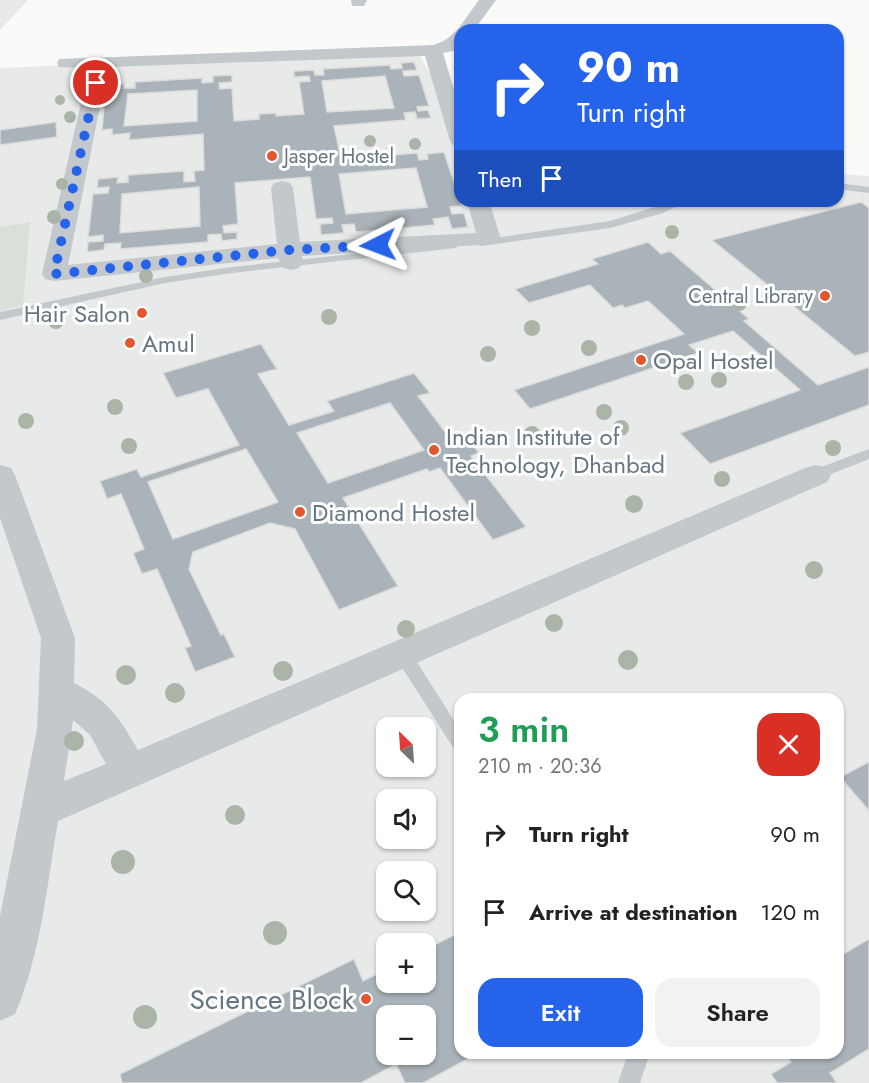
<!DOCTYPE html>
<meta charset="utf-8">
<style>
body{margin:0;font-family:Jost,sans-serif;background:#f2f2f2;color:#222;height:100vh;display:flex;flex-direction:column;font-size:22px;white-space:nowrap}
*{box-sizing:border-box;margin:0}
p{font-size:20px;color:#767676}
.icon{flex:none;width:33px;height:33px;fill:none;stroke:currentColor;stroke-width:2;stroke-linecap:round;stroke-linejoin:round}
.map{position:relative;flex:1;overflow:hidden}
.panel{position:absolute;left:454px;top:693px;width:390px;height:366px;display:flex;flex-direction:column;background:#fff;border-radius:18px;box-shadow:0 2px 4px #0004}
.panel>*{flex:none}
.hud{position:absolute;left:454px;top:24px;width:390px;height:183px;border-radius:18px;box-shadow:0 2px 4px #0004;background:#2563eb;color:#fff;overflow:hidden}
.needle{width:39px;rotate:335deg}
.controls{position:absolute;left:376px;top:717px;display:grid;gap:12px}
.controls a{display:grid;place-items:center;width:60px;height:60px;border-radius:12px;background:#fff;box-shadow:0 2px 4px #0004;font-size:30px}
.pin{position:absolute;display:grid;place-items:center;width:51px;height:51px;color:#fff;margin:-26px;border:3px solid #fff;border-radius:50%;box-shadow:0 2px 6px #0007}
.me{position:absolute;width:66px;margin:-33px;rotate:267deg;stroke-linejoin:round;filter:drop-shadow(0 0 4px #0008)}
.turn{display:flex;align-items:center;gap:21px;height:126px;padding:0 24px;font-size:27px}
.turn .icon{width:78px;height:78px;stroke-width:2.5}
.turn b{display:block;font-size:42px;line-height:51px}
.then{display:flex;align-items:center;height:57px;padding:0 24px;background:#0003;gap:12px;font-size:22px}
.round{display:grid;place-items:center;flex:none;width:63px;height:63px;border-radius:18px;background:#f2f2f2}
.summary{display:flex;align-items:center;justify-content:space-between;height:102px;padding:0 24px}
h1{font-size:36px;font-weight:600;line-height:45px;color:#1e9e55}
.action{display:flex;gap:12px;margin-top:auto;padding:12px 24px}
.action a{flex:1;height:69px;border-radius:18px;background:#2563eb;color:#fff;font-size:24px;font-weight:600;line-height:69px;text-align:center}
.action a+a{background:#f2f2f2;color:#222}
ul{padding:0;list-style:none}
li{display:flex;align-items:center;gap:18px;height:78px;padding:0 24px}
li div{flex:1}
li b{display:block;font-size:22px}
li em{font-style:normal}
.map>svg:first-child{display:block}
</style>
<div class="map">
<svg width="869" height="1083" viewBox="0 0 869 1083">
<rect width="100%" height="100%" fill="#fafaf8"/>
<g fill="#e8e9e9" fill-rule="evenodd">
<polygon points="0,0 28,0 0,30"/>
<path d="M417,51L460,124V201H838L839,174L869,176V1083H0V68ZM460,699H838V1053H460ZM387,728H426V766H387ZM387,800H426V838H387ZM387,872H426V910H387ZM387,944H426V982H387ZM387,1016H426V1054H387Z"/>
</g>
<polygon fill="#dadfd7" points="30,222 23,305 0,311 0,227"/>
<g fill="#aab3b9" stroke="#dcdcda" stroke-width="1.5" fill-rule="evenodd">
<path d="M414,62L417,70L403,71L404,76L419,75L429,106L417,107L418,111L428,110L431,118L417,119L415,112L404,113L406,120L334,126L341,159L417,153L419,160L428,159L427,154L444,152L462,206L450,207L452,214L464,213L468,227L452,229L448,217L433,219L435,225L356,232L354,224L342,225L344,233L321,235L320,224L333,223L332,218L316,219L310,177L235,183L238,224L223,226L224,233L237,232V239L222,241L221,234L208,235V242L120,249L121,243L105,244L104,250L87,252L88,242L103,241V235L88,237L93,194L108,193L109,187L97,188L98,179L118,177L117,183L128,182V175L184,171V182L195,181L194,171L204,170L203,134L129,140L130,133L112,135V129L102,130L105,96H117V91L106,92L107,85L124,84V88H135V82L202,78V83L213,82V76L232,75V82L219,83L220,89L232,88L234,121L259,119V114L276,113V116L304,114L299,82L310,81L309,76L294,77V71L314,70L315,75H324L323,69L390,65L391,69L402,68L401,63ZM385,76L394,108L327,112L322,81ZM197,90V121L124,126L128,94ZM416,168L427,207L346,214L339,174ZM199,187L200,226L120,233L122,194Z"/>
<polygon points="56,122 57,137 0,145 0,130"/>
<polygon points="861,202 869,208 869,352 855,356 712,240"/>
<polygon points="648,242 661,254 670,251 749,319 744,321 818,385 869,367 869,405 710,464 680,433 800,390 733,331 689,345 698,353 530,409 514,390 684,334 648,301 625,308 622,305 613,308 590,285 529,303 515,289 598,264 592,259"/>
<path d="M261,344L277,369L258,374L289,425L334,411L327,401L414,373L430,393L418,396L452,441L466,436L479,453L471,456L526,527L493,540L440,468L429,472L427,469L343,498L398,586L339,610L295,529L270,523L193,552L189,569L221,635L224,634L235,657L195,672L185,648L191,646L157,569L142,574L133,553L144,549L121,494L107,499L100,481L137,469L141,477L239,445L208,389L176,398L163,373ZM390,403L424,450L328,483L297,433ZM246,449L278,502L173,539L148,482Z"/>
<polygon points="869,762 869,811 840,777"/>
<path d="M460,932V1053H479L423,1083H405L396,1064L361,1083H122L120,1074L354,959L363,981L387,969V982H426V949ZM387,1016H426V1054H387Z"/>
<polygon points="869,939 869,1049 830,1073 837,1083 777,1083 771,1074 791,1062 784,1053 838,1053 838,957"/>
</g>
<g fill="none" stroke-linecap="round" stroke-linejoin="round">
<g fill="#c3c8cc" fill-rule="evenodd">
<polygon points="838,183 869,187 869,193 838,189"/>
<polygon points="674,201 688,201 663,213 610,228 481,246 475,243 481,240 610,221"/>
<polygon points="452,243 458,246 456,248 232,273 165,283 0,320 0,312 165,277 232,267"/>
<polygon points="869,449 869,459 816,480 809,475 811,471"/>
<polygon points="402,646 408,648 460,730 460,751 454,749 396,658 394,653 396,648"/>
<polygon points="628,1053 650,1053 640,1083 618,1083"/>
</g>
<g fill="#c3c8cc" fill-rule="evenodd">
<polygon points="351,0 367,0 364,6 352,6"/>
<path d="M479,0H496L474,30H460V46L457,50L443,53L460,109V147L453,145L450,141L425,56L108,67L68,265L277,244L271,188L274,183L282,181L290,183L293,188L300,242L476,233L467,201H489L501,239L497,244L302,256L303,263L299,268L291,270L283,268L278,258L54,281L45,279L42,274L89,68L59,67L57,63L59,59L433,45C455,40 465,18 479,0Z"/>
<path d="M0,465L11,468L15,475L75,638L74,683C110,702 118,716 138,750L805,468L816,465L827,468L831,475L827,482L58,821C47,885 41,954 15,1014L0,1021V916L37,729L41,638L0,518ZM73,720L90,735L106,764L64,781Z"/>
</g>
</g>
<g fill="#aab4a7">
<circle cx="60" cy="100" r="5"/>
<circle cx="70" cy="117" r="6"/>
<circle cx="370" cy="141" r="6"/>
<circle cx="415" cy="144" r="6"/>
<circle cx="62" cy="184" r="6"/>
<circle cx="54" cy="217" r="7"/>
<circle cx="672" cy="232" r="7"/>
<circle cx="146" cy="276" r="7"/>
<circle cx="739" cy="303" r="8"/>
<circle cx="329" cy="317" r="8"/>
<circle cx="56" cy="321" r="8"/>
<circle cx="532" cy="328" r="8"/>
<circle cx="589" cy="348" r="8"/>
<circle cx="488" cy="354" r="8"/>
<circle cx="719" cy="380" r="8"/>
<circle cx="686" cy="382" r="8"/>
<circle cx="115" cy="407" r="8"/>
<circle cx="604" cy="412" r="8"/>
<circle cx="26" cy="421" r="8"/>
<circle cx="621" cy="428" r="8"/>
<circle cx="532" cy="434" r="8"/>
<circle cx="129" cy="446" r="8"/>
<circle cx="833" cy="448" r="8"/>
<circle cx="722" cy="479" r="8"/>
<circle cx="634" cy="504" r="9"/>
<circle cx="814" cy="570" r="9"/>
<circle cx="554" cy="623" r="9"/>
<circle cx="406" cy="629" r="9"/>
<circle cx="628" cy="660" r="10"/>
<circle cx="283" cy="671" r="10"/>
<circle cx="126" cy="675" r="10"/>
<circle cx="175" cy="693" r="10"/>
<circle cx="74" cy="741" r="10"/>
<circle cx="235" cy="815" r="10"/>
<circle cx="123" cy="862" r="12"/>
<circle cx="275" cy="933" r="12"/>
<circle cx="145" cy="1017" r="12"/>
</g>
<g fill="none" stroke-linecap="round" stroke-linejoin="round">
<polyline stroke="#2563eb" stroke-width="10" stroke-dasharray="0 18" points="96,83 54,274 289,250 378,245"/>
</g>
<g fill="#e4572e" stroke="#fff" stroke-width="2">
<circle cx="272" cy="156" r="6"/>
<circle cx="825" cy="296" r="6"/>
<circle cx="142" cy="313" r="6"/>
<circle cx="130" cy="343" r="6"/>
<circle cx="641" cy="360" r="6"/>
<circle cx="434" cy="450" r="6"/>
<circle cx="300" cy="512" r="6"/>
<circle cx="366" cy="999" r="6"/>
</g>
<g text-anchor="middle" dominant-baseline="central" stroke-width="6" stroke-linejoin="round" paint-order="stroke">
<g font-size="20" fill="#657683" stroke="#fff" text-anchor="start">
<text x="284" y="156">Jasper Hostel</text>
<text x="813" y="296" text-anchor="end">Central Library</text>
</g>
<g font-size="24" fill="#657683" stroke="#fff" text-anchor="start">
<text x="130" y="313" text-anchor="end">Hair Salon</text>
<text x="142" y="343">Amul</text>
<text x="653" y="360">Opal Hostel</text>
<text x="446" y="436">Indian Institute of<tspan x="446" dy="28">Technology, Dhanbad</tspan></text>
<text x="312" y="512">Diamond Hostel</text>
</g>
<g font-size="28" fill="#657683" stroke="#fff" text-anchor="end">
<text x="354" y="999">Science Block</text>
</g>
</g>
</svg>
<div class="controls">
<a><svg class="needle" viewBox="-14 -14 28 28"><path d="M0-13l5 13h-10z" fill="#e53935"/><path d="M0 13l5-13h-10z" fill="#767676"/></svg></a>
<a><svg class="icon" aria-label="sound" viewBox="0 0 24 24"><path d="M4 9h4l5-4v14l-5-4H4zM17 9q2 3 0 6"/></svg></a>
<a><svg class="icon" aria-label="search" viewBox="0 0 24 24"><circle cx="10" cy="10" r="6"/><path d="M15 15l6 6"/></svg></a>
<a>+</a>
<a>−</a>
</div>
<div class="pin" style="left:96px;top:83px;background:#d93025"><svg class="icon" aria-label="arrive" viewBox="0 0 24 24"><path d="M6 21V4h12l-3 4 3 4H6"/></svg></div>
<svg class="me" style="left:378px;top:245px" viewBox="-20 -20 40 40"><path d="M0-17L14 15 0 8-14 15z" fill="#2563eb" stroke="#fff" stroke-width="4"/></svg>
<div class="hud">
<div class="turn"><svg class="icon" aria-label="right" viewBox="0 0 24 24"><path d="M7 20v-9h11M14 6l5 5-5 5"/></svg><div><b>90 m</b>Turn right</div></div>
<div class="then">Then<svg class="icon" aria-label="arrive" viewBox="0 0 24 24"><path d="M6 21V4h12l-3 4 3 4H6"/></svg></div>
</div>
<section class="panel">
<div class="summary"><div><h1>3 min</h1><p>210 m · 20:36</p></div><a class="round" style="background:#d93025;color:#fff"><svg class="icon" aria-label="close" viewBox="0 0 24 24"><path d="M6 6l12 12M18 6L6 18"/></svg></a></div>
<ul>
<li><svg class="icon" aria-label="right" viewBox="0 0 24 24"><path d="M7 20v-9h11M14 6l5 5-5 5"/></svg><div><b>Turn right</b></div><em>90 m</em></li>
<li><svg class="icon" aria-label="arrive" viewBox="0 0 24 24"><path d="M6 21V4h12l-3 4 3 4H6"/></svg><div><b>Arrive at destination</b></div><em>120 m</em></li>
</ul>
<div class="action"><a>Exit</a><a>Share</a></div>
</section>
</div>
